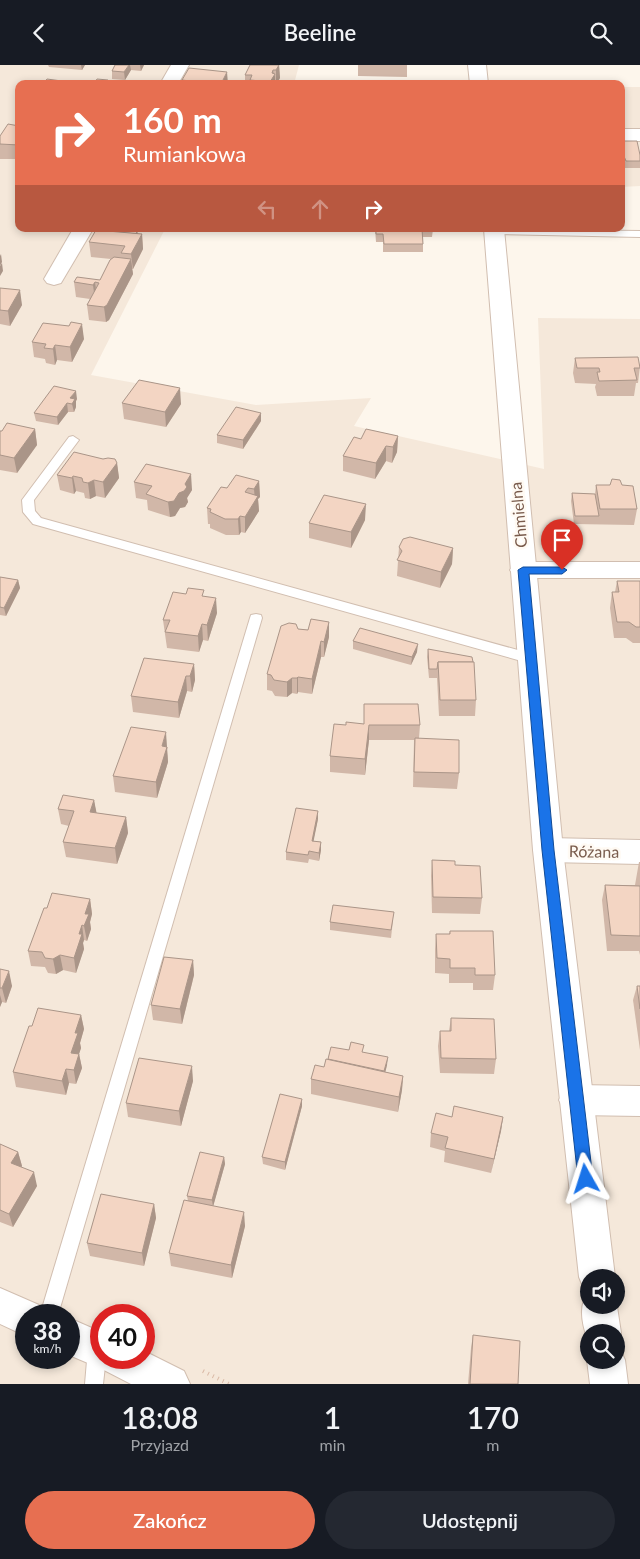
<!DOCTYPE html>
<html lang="pl">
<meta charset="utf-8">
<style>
body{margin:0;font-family:Lato,sans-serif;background:#242831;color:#f1f3f6;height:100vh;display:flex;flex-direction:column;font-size:19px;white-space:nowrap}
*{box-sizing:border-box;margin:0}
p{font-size:16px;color:#9ea1a6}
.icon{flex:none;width:28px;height:28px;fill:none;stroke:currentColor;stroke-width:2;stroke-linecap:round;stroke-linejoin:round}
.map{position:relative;height:1319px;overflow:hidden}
.panel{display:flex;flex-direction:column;background:#171b24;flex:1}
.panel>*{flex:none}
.hud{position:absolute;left:15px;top:15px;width:610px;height:152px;border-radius:10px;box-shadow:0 2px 8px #0003;background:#e76f51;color:#fff;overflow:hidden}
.tools{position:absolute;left:580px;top:1204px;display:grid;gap:10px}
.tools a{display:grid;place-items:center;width:45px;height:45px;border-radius:50%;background:#171b24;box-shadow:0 2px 8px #0003;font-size:25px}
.speed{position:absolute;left:15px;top:1239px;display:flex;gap:10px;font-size:25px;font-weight:700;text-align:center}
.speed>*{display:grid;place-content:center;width:65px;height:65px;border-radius:50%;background:#171b24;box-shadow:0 2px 8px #0003;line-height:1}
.speed small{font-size:12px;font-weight:400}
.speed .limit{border:8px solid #d22;background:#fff;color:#111}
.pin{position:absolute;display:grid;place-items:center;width:42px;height:42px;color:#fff;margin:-51px -21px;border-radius:50% 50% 50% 0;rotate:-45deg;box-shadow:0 0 5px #0007}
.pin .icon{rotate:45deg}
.me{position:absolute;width:55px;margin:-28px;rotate:354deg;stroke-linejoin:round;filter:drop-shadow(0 0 4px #0008)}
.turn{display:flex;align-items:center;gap:18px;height:105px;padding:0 25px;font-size:22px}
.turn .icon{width:65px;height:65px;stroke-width:2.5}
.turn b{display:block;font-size:35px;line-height:42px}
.lanes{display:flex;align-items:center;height:48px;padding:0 25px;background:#0003;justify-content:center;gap:25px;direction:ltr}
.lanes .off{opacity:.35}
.eta{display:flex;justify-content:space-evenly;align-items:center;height:85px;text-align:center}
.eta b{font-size:30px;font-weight:600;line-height:35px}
.action{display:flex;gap:10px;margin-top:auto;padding:10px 25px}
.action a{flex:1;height:58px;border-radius:30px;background:#e76f51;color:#fff;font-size:20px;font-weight:600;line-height:58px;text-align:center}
.action a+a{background:#242831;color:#f1f3f6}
header{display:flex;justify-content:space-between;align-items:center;height:65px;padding:0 25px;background:#171b24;font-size:22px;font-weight:600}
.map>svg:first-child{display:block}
</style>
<header><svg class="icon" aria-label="back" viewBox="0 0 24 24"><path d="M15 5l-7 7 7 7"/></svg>Beeline<svg class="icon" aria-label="search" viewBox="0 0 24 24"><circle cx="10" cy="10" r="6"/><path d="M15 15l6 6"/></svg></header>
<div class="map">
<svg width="640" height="1319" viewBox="0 0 640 1319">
<rect width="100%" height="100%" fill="#fdf6ec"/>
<g fill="#f5e8da" fill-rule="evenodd">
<path d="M0,0H299L294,19H19V164H165L91,310L256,340L371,333L354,361L544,404L538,253L640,254V1319H0ZM589,1212H616V1240H589ZM26,1250H69V1292H26ZM101,1250H144V1292H101ZM589,1268H616V1295H589Z"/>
<polygon points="621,22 640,22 640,121 621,122"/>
</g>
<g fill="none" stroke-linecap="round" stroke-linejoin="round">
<g stroke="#d1beb0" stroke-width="2">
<g id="service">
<polygon points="491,164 640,166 640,172 494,169 489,166"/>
<polygon points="73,371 79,375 34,435 35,446 41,453 532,589 537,591 539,594 537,597 532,599 33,459 23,447 22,435 69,372"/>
<polygon points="256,549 261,550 262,553 58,1250 40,1250 250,553 251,550"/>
<polygon points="97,1275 101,1277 101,1292 106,1292 103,1319 85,1319 88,1284 90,1278"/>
</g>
</g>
<g stroke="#d1beb0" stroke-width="2">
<g id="minor">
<polygon points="171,0 189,0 178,19 160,19"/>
<rect x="621" y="64" width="19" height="12"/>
<polygon points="73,164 93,164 61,218 54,220 47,218 44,214"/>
<polygon points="523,497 640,497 640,513 523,513 514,511 510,505 514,499"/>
<polygon points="548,773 640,775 640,799 548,797 538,793 533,785 538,777"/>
<polygon points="576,1020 640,1021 640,1051 576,1050 564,1045 559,1035 564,1025"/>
</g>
</g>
<g stroke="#d1beb0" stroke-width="2">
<g id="tertiary">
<polygon points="468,0 486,0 488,19 470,19"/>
<polygon points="484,164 504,164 563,785 615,1212 589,1212 589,1226 584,1224 579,1212 533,785"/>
<polygon points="0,1223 39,1240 43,1250 26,1250 26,1271 0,1259"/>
<path d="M589,1227V1240H616V1235L621,1268L616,1280V1268H589V1278C583,1263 577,1240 589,1227Z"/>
<polygon points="69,1253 101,1267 101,1292 144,1292 144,1286 184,1306 190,1319 131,1319 102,1304 69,1290"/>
<polygon points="616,1281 619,1282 625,1295 628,1319 590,1319 587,1295 589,1292 589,1295 616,1295"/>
</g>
</g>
<g stroke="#d9b8a5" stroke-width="4" stroke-dasharray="1 4.5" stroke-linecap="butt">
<polyline points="49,1292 58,1297"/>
<polyline points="203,1306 229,1319"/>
</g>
<use href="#service" fill="#fff" fill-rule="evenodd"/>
<use href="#minor" fill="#fff" fill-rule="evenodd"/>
<use href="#tertiary" fill="#fff" fill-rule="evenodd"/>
</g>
<g fill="#d1b7a8">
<polygon points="48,0 85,0 82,5 49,2"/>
<polygon points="115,0 144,0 141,6 131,5 125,15 112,14 112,6"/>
<polygon points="250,0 279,0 280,13 277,19 245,19 245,10"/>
<polygon points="358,0 407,0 407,12 358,11"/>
<polygon points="182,15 228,19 182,19"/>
<polygon points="19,61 19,94 0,94 0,71"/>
<polygon points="621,76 640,90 640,103 625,103 621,95"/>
<polygon points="138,164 138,169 142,169 143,184 133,204 132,204 133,209 109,255 106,257 89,255 87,240 90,234 76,232 74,217 100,215 111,194 91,192 89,177 101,165"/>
<polygon points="375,164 433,164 432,172 423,172 423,187 383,187 383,177 376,177"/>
<polygon points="0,223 22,240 10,261 0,259"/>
<polygon points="84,274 72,297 57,295 55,300 46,298 45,294 34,292 32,277"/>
<polygon points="575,293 640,301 638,318 636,318 634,331 597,331 595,322 596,319 575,318 573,308"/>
<polygon points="77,334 76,336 76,342 74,347 68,347 58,360 36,356 34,348"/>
<polygon points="122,338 181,339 166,362 124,354"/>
<polygon points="261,356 243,384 217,378 217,370"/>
<polygon points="35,364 37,380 17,408 0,405 0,366"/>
<polygon points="398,371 397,387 392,398 386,396 375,414 343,406 343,391 361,374"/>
<polygon points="117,398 119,413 105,433 96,431 90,434 85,433 84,428 76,426 74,429 60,425 57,410"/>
<polygon points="259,416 260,432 258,434 259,446 245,468 241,467 239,470 226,470 210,463 210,459 208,459 207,443 227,423"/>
<polygon points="134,417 192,425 187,433 188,437 185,442 180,443 175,451 170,452 148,445 147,435 136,433"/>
<polygon points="596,420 622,420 637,444 634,460 574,459 571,436 572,428 595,429"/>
<polygon points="365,455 351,483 309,473 309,458"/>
<polygon points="399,482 453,483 452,499 440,523 397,511"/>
<polygon points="0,512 18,515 20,523 6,551 0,550"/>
<polygon points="617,516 640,516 640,578 633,578 626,573 614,573 610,543 612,527 615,527"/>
<polygon points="204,531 217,548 208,576 203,575 199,587 167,583 163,555"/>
<polygon points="329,557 329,572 324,592 321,592 312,629 298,627 297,629 292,628 287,632 275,631 272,626 267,625 267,609 298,564 308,565"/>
<polygon points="353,576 417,587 411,600 353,584"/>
<polygon points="428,584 476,635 475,651 439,651 437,613 429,613 427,592"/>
<polygon points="194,599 195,615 192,627 187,626 179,653 133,647 131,631"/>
<polygon points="364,639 420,660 419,673 459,708 457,724 413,722 414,675 369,675 365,710 330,707 330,691 346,660 364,659"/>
<polygon points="168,682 167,685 168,697 157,733 115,727 113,711"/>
<polygon points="94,735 96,748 126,752 128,768 117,799 66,792 63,777 69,761 61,759 58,744"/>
<polygon points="318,754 313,776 321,777 321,785 319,796 309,794 308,798 286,795 286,787"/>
<polygon points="432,795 455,800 482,833 480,849 432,848 431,811"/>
<polygon points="639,797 640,797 640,890 639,886 607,886 602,835 605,820 635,820"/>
<polygon points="90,834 92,849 90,857 91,864 87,876 84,875 83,878 84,884 76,908 63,905 56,909 48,908 45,902 31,901 28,886 47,843"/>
<polygon points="393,855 391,873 330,865 330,857"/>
<polygon points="450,866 495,910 493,925 473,925 473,918 449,918 449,909 435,908 435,884 436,869 449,869"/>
<polygon points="193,895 194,910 182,959 153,955 151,940"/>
<polygon points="0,904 12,921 6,938 2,937 0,942"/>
<polygon points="637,921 640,921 640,985 633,935"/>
<polygon points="81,950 84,964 80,978 81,983 79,989 82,1003 76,1019 69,1018 66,1030 16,1022 13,1007 32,961"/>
<polygon points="451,953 496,994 494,1009 440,1008 438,981 440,966 449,966"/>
<polygon points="363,988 387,1000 385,1007 403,1011 402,1025 398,1047 311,1029 311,1014 324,1002 328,994"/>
<polygon points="193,1016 181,1061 128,1052 126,1038"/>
<polygon points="302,1034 302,1041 285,1105 263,1099 262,1092"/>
<polygon points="452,1052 503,1052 501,1066 491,1108 444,1097 445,1086 430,1082 431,1068"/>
<polygon points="0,1079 18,1087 22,1101 21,1102 37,1121 13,1162 0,1157"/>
<polygon points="224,1092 225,1099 213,1141 245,1161 232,1213 171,1201 169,1188 188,1136 187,1131"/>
<polygon points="154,1139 156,1153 144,1201 90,1191 87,1178"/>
<polygon points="473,1270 518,1319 468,1319 471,1283"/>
</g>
<g fill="#aa9588">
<polygon points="81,0 85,0 82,5"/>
<polygon points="129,0 130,0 131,5 125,15 124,7"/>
<polygon points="140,0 144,0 141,6"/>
<polygon points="279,0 280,13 276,19 276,5"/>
<polygon points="273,5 274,11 275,9 275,19 270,19 272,8"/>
<polygon points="227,7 228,19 221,19"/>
<polygon points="142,169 143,184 133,204 131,189"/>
<polygon points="1,189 2,197 0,201 0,191"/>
<polygon points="131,194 133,209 109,255 106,257 104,242"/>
<polygon points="2,198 3,206 0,211 0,201"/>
<polygon points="95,217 97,232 95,235 93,220"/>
<polygon points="20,225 22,240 10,261 8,246"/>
<polygon points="82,259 84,274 72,297 70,282"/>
<polygon points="55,280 57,295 55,300 53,284"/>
<polygon points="180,323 181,339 166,362 165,347"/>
<polygon points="76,326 77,334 76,336 76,342 74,347 72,339 70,333"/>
<polygon points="67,338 68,347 58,360 57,352"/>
<polygon points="261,348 261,356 243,384 243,375"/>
<polygon points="35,364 37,380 17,408 14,393"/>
<polygon points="398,371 397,387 392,398 393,382"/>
<polygon points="386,381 386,396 375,414 376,398"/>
<polygon points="117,398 119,413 105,433 103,417"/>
<polygon points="191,409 192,425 187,433 188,437 185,442 180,443 175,451 170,452 168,437 179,428"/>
<polygon points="73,411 76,426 74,429 72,413"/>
<polygon points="94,415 96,431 90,434 88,418"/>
<polygon points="259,416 260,432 258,434 259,446 245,468 245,452 255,436 254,424"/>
<polygon points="366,439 365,455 351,483 351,467"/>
<polygon points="240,451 241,467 239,470 238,454"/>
<polygon points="453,483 452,499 440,523 441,507"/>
<polygon points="18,515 20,523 6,551 4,543"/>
<polygon points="216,533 217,548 208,576 207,560"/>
<polygon points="329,557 329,572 324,592 324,577"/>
<polygon points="202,559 203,575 199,587 198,571"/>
<polygon points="321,576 321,592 312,629 312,614"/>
<polygon points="418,579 417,587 411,600 412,592"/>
<polygon points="194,599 195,615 192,627 190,611"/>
<polygon points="186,611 187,626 179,653 178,637"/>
<polygon points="298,612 298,627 297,629 297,613"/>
<polygon points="292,613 292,628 287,632 287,617"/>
<polygon points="369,660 369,675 365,710 365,694"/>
<polygon points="166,667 168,697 157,733 156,717 162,681"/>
<polygon points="94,735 97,750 90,747"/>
<polygon points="318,746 318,754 312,784 312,776"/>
<polygon points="126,752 128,768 117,799 115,783"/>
<polygon points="321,777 321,785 319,796 319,788"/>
<polygon points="90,834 92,849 90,857 91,864 87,876 84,861 85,849"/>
<polygon points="82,860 84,875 83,878 84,884 76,908 74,893 79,869"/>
<polygon points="60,890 63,905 56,909 53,894"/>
<polygon points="193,895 194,910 182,959 180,944"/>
<polygon points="9,906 12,921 6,938 2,923"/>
<polygon points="0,930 2,937 0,942"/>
<polygon points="81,950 84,964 80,978 81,983 79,989 82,1003 76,1019 71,988 75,968"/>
<polygon points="388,992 387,1000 382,1021 382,1013"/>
<polygon points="192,1001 193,1016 181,1061 179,1046"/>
<polygon points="66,1004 69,1018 66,1030 62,1016"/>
<polygon points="403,1011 402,1025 398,1047 399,1032"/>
<polygon points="302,1034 302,1041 285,1105 285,1097"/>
<polygon points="503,1052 501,1066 491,1108"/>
<polygon points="18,1087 22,1101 15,1112 11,1098"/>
<polygon points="224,1092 225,1099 213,1142 212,1135"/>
<polygon points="34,1107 37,1121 13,1162 9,1149"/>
<polygon points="154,1139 156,1153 144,1201 142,1188"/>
<polygon points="244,1147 245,1161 232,1213 231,1200"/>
</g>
<g fill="#f3d5c3" stroke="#aa9588">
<polygon points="115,0 129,0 124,7 112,6"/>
<polygon points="250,0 279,0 276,5 273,5 272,8 275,9 270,17 250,15 252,10 245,10"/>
<polygon points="189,3 227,7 221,19 213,19 182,15"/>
<polygon points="47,14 69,17 68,19 43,19"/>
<polygon points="97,14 108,15 106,19 94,19"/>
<polygon points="544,16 568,16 569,19 545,19"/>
<polygon points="119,17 131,18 131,19 118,19"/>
<polygon points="8,59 19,61 19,80 0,79 0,71"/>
<polygon points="621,76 637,76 640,90 640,96 626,96 621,84"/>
<polygon points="101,164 138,164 136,169 101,165"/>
<polygon points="376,164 433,164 422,164 423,179 384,179 383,169 376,169"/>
<polygon points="96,165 142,169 131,189 121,188 125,181 89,177"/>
<polygon points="114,192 131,194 107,240 104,242 87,240 99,218 95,217 93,220 74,217 77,212 100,215 110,195"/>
<polygon points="0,223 20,225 8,246 0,245"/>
<polygon points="71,257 82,259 70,282 55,280 53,284 44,283 46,279 32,277 43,258 69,261"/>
<polygon points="638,292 640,303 634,303 637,315 599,316 597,307 600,307 599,303 577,303 575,293"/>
<polygon points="139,315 180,323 165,347 122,338"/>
<polygon points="54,321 76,326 70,333 75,334 72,339 67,338 57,352 34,348"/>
<polygon points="236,342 261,348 243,375 217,370"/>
<polygon points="7,358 35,364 14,393 0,390 0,366 2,366"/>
<polygon points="366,364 398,371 393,382 386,381 376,398 343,391 354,372 361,374"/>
<polygon points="74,387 103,394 108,393 115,394 117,398 103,417 94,415 88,418 83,417 82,413 73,411 72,413 57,410"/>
<polygon points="146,399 191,409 185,419 187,422 184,426 179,428 174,436 168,437 146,429 152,421 134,417"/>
<polygon points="236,410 259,416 254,424 248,423 245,427 258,431 245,452 240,451 238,454 225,454 210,447 211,444 207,443 221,422 227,423"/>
<polygon points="612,414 620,415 622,420 633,421 637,444 600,444 596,420 610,420"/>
<polygon points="572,428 595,429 599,451 575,451"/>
<polygon points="324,430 366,439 351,467 309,458"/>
<polygon points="410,472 453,483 441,507 397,495 402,486 399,482 403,474"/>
<polygon points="0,512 18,515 4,543 0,542"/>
<polygon points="617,516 640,516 640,562 636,562 629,557 617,557 612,527 619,527"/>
<polygon points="188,523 204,525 202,531 216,533 207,560 202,559 198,571 165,567 170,555 163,555 173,527 186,529"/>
<polygon points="311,554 329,557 324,577 321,576 312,614 298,612 297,613 292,613 287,617 274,615 271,610 267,609 281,561 289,558 296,559 298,564 308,565"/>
<polygon points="360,563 418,579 412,592 353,576"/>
<polygon points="428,584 472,592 473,597 438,597 437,604 429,604"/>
<polygon points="144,593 194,599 190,611 186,611 178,637 131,631"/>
<polygon points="438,597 474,597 476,635 440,635"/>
<polygon points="364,639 418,639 420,660 369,660 365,694 330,691 334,659 346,660 346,657 364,659"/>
<polygon points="131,662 166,667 162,681 167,682 156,717 113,711"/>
<polygon points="415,673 459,675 459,708 414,707"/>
<polygon points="63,730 94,735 90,747 126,752 115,783 63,777 74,746 58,744"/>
<polygon points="296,743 318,746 312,776 321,777 319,788 309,786 308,790 286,787"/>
<polygon points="432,795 455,796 455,800 480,801 482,833 433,832"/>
<polygon points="605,820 640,821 640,871 611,870"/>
<polygon points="52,828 90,834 85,849 89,849 84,861 82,860 79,869 82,869 74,893 60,890 53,894 45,893 42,887 28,886 44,843 47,843"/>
<polygon points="333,840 394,847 391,865 330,857"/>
<polygon points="450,866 493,866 495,910 475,910 475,903 450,903 450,894 437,893 436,869 450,869"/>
<polygon points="164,892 193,895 180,944 151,940"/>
<polygon points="0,904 9,906 2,923 0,923"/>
<polygon points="637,921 640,921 640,944"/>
<polygon points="38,943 81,950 75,968 78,968 71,988 79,989 74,1005 66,1004 62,1016 13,1007 29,961 32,961"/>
<polygon points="451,953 494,954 496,994 441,993 440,966 451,966"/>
<polygon points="351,977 364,980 362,987 388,992 384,1006 328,994 331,982 349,985"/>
<polygon points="139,993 192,1001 179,1046 126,1038"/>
<polygon points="326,994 403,1011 399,1032 311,1014 315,1000 324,1002"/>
<polygon points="280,1029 302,1034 285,1097 262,1092"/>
<polygon points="454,1041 503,1052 494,1094 445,1083 448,1072 431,1068 436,1048 452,1052"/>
<polygon points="0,1079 18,1087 11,1098 34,1107 9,1149 0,1145"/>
<polygon points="200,1087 224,1092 212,1135 187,1131"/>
<polygon points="101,1129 154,1139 142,1188 87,1178"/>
<polygon points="184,1135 244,1147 231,1200 169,1188"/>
<polygon points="473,1270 520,1276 518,1319 470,1319"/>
</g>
<polygon fill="#1a73e8" stroke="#114b97" points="523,502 562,502 567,505 562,509 529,509 554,785 593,1114 591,1118 586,1120 580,1118 578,1114 542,785 518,505"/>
<g text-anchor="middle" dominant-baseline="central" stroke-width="5" stroke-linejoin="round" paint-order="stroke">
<g font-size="16" fill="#7a5c4d" stroke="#fffaf3">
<text transform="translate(518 450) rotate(-95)">Chmielna</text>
<text transform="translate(594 786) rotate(1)">Różana</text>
</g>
</g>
</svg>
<div class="tools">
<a><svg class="icon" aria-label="sound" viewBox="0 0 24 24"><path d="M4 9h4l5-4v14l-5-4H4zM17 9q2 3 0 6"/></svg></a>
<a><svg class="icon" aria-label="search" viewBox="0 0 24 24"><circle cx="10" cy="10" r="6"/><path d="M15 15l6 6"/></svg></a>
</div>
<div class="speed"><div>38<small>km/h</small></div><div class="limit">40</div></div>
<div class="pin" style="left:562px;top:505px;background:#d93025"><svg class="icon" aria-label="arrive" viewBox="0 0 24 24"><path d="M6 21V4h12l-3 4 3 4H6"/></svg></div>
<svg class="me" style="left:586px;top:1114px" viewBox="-20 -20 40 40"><path d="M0-17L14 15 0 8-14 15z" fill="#1a73e8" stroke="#fff" stroke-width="4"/></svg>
<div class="hud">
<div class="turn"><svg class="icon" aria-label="right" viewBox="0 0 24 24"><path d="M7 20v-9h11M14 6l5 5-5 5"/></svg><div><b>160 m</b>Rumiankowa</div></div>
<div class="lanes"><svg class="icon off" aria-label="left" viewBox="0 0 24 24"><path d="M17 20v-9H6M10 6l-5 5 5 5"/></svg><svg class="icon off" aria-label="ahead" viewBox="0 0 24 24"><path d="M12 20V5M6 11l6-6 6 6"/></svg><svg class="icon" aria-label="right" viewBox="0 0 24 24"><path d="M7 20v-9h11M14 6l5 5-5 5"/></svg></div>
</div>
</div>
<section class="panel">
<div class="eta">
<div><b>18:08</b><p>Przyjazd</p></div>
<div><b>1</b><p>min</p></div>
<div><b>170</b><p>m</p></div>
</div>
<div class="action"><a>Zakończ</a><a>Udostępnij</a></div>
</section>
